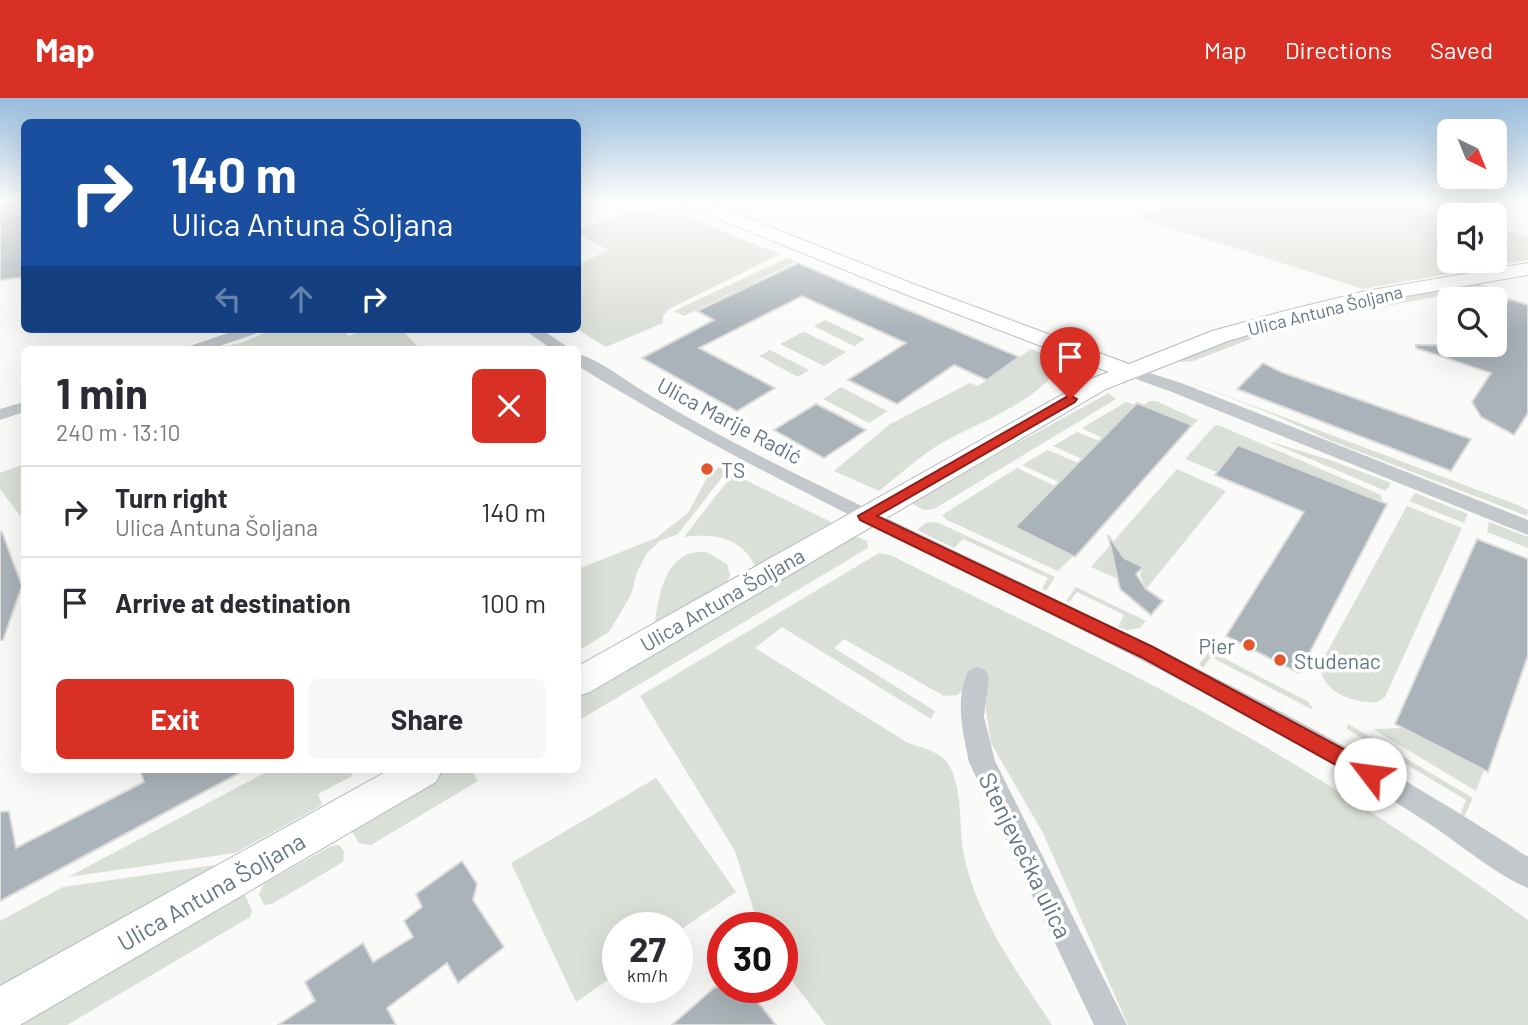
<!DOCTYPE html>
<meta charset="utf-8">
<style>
body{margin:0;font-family:Barlow,sans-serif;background:#f7f7f7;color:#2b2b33;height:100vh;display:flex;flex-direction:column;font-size:26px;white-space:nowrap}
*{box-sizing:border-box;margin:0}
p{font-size:23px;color:#7c7c81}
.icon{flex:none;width:38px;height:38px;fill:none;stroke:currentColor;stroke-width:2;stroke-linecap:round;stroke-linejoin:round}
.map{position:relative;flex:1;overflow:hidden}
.side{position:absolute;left:21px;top:248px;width:560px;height:427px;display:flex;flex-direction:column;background:#fff;border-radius:10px;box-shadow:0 7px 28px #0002}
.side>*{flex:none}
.banner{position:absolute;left:21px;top:21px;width:560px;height:214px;border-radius:10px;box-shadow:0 7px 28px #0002;background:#1a4fa0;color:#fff;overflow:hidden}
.needle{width:46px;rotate:137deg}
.buttons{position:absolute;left:1437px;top:21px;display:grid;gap:14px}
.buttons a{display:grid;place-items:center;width:70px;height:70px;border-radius:10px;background:#fff;box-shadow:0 7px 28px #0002;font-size:35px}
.speed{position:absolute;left:602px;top:814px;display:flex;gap:14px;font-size:35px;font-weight:700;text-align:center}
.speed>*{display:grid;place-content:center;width:91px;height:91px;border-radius:50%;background:#fff;box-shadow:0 7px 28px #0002;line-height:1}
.speed small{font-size:18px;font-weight:400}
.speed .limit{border:10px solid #d22;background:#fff;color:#111}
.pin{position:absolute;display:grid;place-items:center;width:60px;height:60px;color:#fff;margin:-72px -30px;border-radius:50% 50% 50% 0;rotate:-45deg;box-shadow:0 0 7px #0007}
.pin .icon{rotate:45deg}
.me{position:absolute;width:77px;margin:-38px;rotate:300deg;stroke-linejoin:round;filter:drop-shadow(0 0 5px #0008)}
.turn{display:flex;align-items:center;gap:24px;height:147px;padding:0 35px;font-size:32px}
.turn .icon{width:91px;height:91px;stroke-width:2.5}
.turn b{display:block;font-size:49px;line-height:60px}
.lanes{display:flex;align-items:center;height:66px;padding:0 35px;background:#0003;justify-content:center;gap:35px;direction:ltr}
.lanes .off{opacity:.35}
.round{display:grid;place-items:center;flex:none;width:74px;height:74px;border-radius:10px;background:#f7f7f7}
.headline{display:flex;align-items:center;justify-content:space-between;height:119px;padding:0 35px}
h1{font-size:42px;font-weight:700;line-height:52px}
.action{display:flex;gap:14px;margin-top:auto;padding:14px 35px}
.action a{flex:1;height:80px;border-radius:10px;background:#d93025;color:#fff;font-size:28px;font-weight:700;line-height:80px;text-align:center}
.action a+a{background:#f7f7f7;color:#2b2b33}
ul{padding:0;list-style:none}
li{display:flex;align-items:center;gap:21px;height:91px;padding:0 35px;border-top:2px solid #e1e1e2}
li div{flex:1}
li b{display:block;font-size:26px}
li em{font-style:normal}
header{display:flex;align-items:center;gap:42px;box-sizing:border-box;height:98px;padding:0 35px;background:#d93025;color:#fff}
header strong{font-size:33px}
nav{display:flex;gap:38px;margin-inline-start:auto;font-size:24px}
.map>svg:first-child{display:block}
</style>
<header>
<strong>Map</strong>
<nav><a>Map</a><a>Directions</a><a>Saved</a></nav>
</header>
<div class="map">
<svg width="1528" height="927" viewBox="0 0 1528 927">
<rect width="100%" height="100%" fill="#fafaf8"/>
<g fill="#dadfd7">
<polygon points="1168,103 1396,103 1451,117 1449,163 1494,163 1495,129 1528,138 1528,162 1363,191 1137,119 1159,112"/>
<polygon points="639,111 658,117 681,117 780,156 669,211 663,218 663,225 606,249 577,231 578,167 608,152 578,136 578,131"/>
<polygon points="787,160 796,164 752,185 791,204 774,212 735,193 684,218 674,213"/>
<path d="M1476,185L1488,189L1322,220L1256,239L1193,263L1179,264C1202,251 1229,243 1254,235C1327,211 1401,198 1476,185Z"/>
<polygon points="825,222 865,241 854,248 814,228"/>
<polygon points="274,231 341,231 349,238 366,231 401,231 421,252 206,252 241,245"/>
<polygon points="803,234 804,234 846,254 824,268 780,246"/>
<path d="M1031,251L1054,260L1059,270C1031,307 979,324 940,346C919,359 899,377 879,393L834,373L890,326L970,285L978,288Z"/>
<polygon points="770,252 809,272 798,279 759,258"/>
<polygon points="1182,281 1515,406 1528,412 1527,418 1329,342 1272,316"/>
<polygon points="841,289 887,313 888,313 869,325 823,301"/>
<polygon points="1109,295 1116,301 934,411 924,412 909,404"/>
<polygon points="1149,303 1156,303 1198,322 1192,327 1144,308"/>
<polygon points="1126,304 1135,307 1103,340 1082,330"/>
<polygon points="1218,327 1381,397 1382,404 1239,347 1217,374 1185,361 1214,328"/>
<polygon points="1077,334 1100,343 1082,361 1053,348"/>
<polygon points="1265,342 1330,362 1391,385 1386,393"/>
<polygon points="1048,352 1078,365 1059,384 1022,367"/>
<polygon points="24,366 24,423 0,391 0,375"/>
<polygon points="719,369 727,373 678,436 660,443 647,455 637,474 631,497 609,534 578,553 578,471 656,440 688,415 707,380"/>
<polygon points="1017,370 1055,388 1015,429 1073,458 1058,473 947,422 942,417"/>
<polygon points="1177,371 1226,393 1146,491 1140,477 1143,469 1121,458 1117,465 1118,481 1091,469"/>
<path d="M733,376L831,424V427L756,470C742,439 715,435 684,439Z"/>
<polygon points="1415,395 1468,416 1464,425 1409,403"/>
<path d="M1407,408L1462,430L1385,599L1378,604C1355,606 1321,595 1320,567Z"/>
<polygon points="936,424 941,426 1055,479 1046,493 1042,491 1048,480 963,441 954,450 917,432 926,425"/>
<polygon points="1489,424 1528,439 1528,450 1487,434"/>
<polygon points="852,437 867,443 868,450 578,623 578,596"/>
<path d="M706,454L727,466L730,477L727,486L655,524C659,493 667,451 706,454Z"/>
<path d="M879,455L890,457C996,510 1104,560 1207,616C1319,677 1425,748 1528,822V927H1128L1043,735L991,645L986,613L984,575L957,597L944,598L844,541L834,550L935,613L931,621L782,529L755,550L908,645C922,650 942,654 949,667C964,695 958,727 964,757C977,821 1017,873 1052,927H826L782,870V830L759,829L735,753L640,598Z"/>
<polygon points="1076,489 1146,523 1140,530 1127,532 1118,529 1124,517 1077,494 1069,504 1066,503"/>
<polygon points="1210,553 1309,604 1313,612 1211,559 1203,570 1199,566"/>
<polygon points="1348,626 1473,700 1464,719 1460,717 1466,702 1347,631"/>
<polygon points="1403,630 1484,672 1476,693 1373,631"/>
<polygon points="270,672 350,672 352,678 318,696 322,707 235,755 68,779"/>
<polygon points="447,672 471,672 478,683 371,747 359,745 349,728"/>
<polygon points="656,680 736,794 677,834 677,830 618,830 618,875 576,904 511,765"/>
<polygon points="339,747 344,753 343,764 272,806 264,807 259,796 264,786 331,748"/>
<polygon points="229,765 0,895 0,823 63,789"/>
<polygon points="242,790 252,813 250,819 67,927 4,927"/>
</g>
<g fill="#aab3b9" stroke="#dcdcda" stroke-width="2">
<polygon points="24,103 24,179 0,182 0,106"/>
<polygon points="798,165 870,196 1019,259 987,282 954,267 897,306 848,282 906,245 802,198 699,250 775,290 737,313 642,260 714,222 697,213"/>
<polygon points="1509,201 1528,207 1528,315 1514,337 1481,319 1472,304 1491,275 1416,250 1416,247 1494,247 1494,223"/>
<polygon points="1263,265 1281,274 1471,341 1451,373 1237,291"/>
<polygon points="1137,305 1192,327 1075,459 1015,429"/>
<polygon points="816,306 838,317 866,332 824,360 774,332"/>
<polygon points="1238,347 1387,406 1299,575 1226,538 1304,414 1215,377"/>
<polygon points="0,434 2,434 22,488 3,542 0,542"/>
<polygon points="1108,437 1124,460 1143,469 1136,476 1146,491 1163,503 1151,517 1120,491"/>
<polygon points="1477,441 1528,461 1528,557 1488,674 1395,626"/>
<polygon points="140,672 245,672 0,803 0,714 9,713 16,750 144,684"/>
<polygon points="462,763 477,786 473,802 504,849 458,885 447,865 387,910 396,927 278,927 315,903 305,884 363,845 373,864 413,839 404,823 422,809 416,796"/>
<polygon points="715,889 746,889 776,927 672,927"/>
</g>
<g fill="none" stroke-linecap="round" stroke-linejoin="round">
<g stroke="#b3babf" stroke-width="2">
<g id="secondary">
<polygon points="682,103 705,103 916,187 1129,266 1212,233 1285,213 1366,193 1528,165 1528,177 1366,205 1299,222 1228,243 1106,291 590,594 578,598 578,568 1090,281 1109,274 902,195 684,107"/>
<polygon points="389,672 442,672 436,684 20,927 0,927 0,888"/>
</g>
</g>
<g fill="#c3c8cc" fill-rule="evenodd">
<polygon points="240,231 263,231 260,234 208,252 185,252 187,249"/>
<polygon points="523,231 541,231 572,252 553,252"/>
<path d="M578,256C601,262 631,287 653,299C699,327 747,352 796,376C1045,499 1295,605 1528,759V790C1494,776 1459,745 1428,725C1362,682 1294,643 1225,606C1011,490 785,396 578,268Z"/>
<polygon points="1128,268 1184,286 1528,422 1528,437 1172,294 1122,276 1120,273 1122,270"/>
<polygon points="24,304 24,314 0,322 0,311"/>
<path d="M977,569L985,572L989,579L984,619L995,663L1127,927H1094L969,664C963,634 954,601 969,572Z"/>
</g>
<use href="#secondary" fill="#fff" fill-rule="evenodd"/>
</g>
<linearGradient id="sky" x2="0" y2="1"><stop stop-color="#96bcdc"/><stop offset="0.44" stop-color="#fdfdfc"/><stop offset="1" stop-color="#fdfdfc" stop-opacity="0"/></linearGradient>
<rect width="1528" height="233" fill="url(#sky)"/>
<polygon fill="#d93025" stroke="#8d1f18" stroke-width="2" points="1070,297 1077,301 1075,304 877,418 1153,549 1377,669 1380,676 1377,682 1370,685 1363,682 1141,559 860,422 858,418"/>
<g fill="#e4572e" stroke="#fff" stroke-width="2.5">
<circle cx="707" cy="371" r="7"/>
<circle cx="1249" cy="547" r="7"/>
<circle cx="1280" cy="562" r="7"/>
</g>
<g text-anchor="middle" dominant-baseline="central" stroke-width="7" stroke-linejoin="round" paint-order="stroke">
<g font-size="18" fill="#657683" stroke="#fff">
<text transform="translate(1325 212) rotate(-14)">Ulica Antuna Šoljana</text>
</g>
<g font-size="21" fill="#657683" stroke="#fff">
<text transform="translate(730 322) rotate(28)">Ulica Marije Radić</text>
<text transform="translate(722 501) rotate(-30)">Ulica Antuna Šoljana</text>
</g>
<g font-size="21" fill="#657683" stroke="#fff" text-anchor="start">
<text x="721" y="371">TS</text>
<text x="1235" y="547" text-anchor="end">Pier</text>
<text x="1294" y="562">Studenac</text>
</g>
<g font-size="24" fill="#657683" stroke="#fff">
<text transform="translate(1026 757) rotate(64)">Stenjevečka ulica</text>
<text transform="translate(211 793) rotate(-30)">Ulica Antuna Šoljana</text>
</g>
</g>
</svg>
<div class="buttons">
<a><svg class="needle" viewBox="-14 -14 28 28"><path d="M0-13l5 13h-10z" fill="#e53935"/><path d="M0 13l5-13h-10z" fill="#7c7c81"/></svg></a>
<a><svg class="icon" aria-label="sound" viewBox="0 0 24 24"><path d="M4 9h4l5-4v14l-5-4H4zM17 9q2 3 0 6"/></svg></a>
<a><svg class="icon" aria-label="search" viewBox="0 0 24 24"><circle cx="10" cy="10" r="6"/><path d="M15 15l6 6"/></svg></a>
</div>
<div class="speed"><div>27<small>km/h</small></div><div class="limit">30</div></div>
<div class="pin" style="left:1070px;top:301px;background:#d93025"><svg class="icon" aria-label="arrive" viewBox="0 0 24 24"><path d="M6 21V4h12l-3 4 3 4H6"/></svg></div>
<svg class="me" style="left:1370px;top:676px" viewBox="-20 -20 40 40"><circle r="19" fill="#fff"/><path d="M0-13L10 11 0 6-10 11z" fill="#d93025"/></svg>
<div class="banner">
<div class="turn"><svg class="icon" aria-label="right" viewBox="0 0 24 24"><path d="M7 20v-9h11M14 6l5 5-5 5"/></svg><div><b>140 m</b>Ulica Antuna Šoljana</div></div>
<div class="lanes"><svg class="icon off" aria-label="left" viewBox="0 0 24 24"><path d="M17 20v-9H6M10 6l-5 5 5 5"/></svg><svg class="icon off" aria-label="ahead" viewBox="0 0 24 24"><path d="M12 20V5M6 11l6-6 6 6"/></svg><svg class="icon" aria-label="right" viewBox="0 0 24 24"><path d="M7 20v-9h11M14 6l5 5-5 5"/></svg></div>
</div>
<section class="side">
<div class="headline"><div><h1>1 min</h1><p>240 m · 13:10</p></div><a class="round" style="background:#d93025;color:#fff"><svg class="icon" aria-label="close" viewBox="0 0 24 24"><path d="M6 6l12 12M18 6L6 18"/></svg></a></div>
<ul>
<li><svg class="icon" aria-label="right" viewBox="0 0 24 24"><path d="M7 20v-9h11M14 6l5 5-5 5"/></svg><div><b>Turn right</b><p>Ulica Antuna Šoljana</p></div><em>140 m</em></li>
<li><svg class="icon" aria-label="arrive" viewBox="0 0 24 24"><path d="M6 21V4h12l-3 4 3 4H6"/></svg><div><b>Arrive at destination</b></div><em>100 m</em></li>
</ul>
<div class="action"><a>Exit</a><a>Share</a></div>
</section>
</div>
